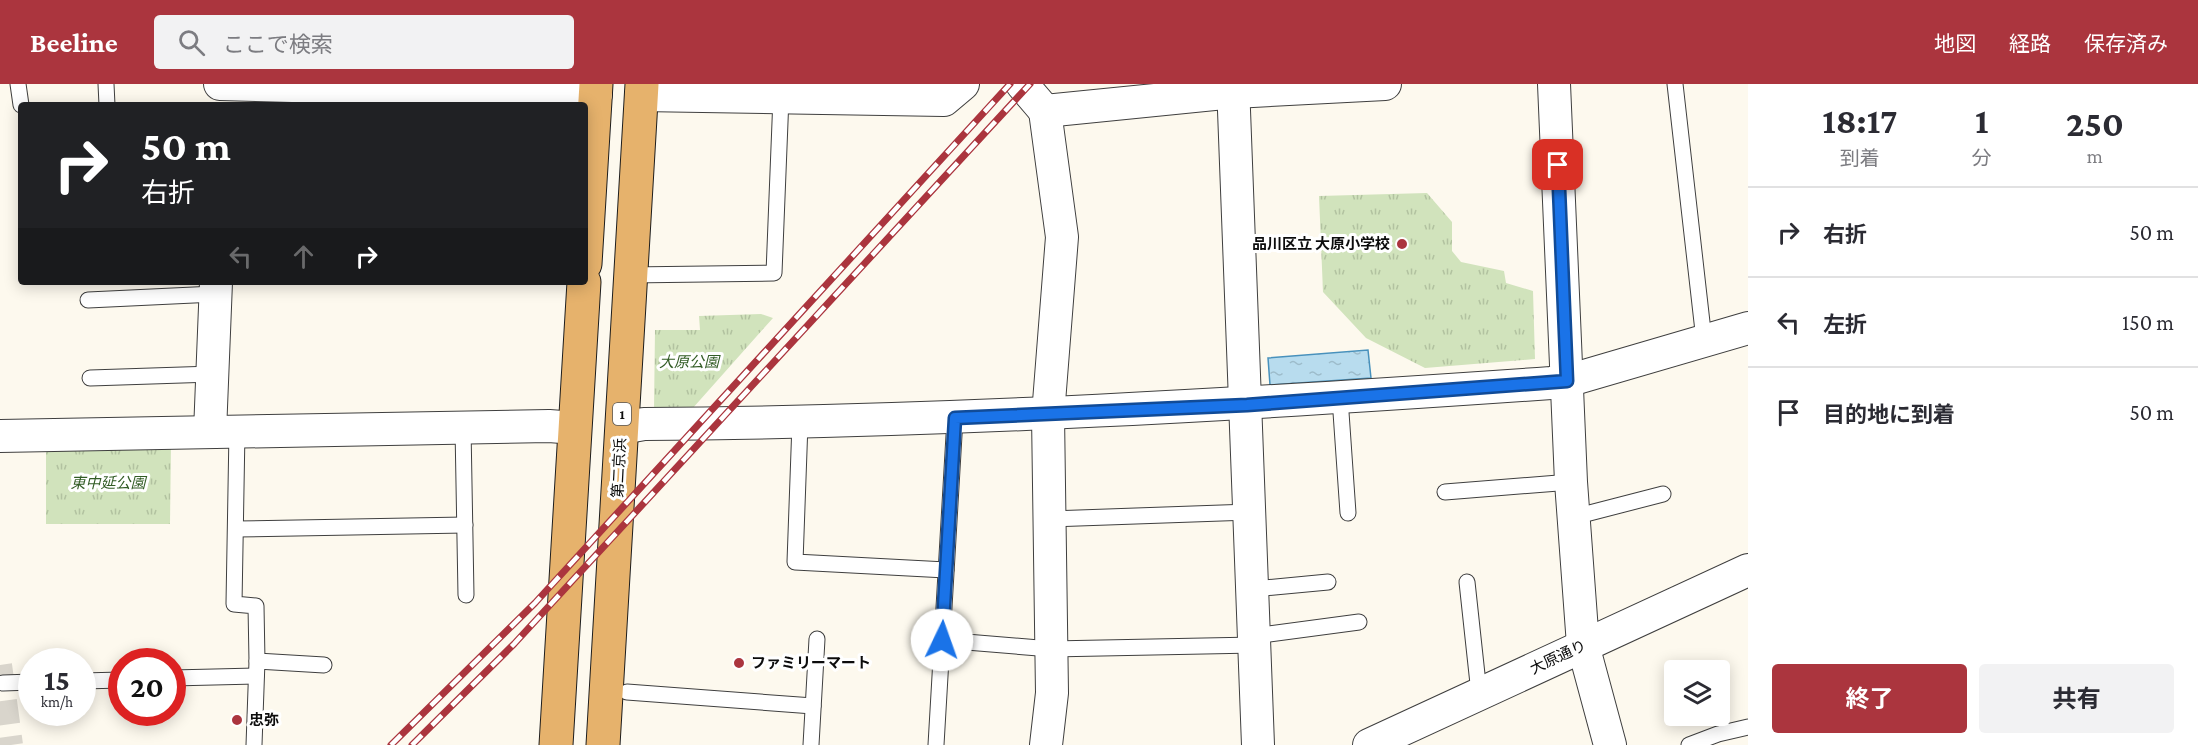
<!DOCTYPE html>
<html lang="ja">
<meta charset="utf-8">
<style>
body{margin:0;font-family:"Crimson Pro","Noto Sans JP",serif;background:#f2f2f3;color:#2b2b33;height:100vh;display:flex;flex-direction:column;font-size:22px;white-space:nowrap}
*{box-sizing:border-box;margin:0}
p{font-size:20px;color:#7c7c81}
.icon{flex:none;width:33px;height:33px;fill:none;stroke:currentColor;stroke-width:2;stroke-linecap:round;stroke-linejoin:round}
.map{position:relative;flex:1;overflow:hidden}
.drawer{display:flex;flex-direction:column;background:#fff;width:450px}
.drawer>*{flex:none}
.top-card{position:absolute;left:18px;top:18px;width:570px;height:183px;border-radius:6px;box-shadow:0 3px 15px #0003;background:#202124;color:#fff;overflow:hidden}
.buttons{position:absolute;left:1664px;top:576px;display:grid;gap:12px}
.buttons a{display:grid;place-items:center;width:66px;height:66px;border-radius:6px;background:#fff;box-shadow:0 3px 15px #0003;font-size:30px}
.speed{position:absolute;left:18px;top:564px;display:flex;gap:12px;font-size:30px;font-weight:700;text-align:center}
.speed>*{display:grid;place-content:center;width:78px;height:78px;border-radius:50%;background:#fff;box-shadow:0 3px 15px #0003;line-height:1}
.speed small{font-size:15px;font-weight:400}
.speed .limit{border:9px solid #d22;background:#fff;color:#111}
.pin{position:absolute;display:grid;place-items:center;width:51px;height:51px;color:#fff;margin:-26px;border-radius:12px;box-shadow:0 3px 9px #0006}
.me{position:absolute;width:66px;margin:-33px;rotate:3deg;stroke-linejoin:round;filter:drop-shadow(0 0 4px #0008)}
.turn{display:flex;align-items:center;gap:21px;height:126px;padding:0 24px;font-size:27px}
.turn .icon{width:78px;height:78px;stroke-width:2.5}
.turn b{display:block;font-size:42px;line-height:51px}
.lanes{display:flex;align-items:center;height:57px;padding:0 24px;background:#0003;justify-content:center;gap:30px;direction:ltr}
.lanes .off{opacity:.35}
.eta{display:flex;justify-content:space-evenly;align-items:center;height:102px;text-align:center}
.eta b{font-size:36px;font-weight:700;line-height:42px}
.button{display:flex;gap:12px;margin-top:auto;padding:12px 24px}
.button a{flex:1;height:69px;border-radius:6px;background:#ab353e;color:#fff;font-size:24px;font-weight:700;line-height:69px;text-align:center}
.button a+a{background:#f2f2f3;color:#2b2b33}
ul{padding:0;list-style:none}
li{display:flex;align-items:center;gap:18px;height:90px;padding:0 24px;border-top:2px solid #e1e1e2}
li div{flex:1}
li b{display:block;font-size:22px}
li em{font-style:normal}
header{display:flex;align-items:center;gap:36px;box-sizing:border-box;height:84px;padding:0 30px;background:#ab353e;color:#fff}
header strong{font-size:28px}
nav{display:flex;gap:33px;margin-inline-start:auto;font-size:21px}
.search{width:420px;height:54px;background:#f2f2f3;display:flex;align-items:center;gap:15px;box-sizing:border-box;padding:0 21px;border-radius:6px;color:#7c7c81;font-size:22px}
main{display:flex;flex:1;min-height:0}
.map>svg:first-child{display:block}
</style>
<header>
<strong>Beeline</strong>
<div class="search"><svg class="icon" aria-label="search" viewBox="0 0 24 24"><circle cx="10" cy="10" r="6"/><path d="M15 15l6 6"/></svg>ここで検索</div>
<nav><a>地図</a><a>経路</a><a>保存済み</a></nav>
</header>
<main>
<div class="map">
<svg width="1748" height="661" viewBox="0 0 1748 661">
<defs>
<pattern id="park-tufts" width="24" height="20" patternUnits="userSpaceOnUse" patternTransform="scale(1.5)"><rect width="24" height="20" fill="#d1e3bc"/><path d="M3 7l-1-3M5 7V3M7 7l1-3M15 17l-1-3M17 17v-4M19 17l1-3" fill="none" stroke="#b2c2a0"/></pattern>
<pattern id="water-ripples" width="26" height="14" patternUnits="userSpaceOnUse" patternTransform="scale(1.5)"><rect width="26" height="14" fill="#b8dcee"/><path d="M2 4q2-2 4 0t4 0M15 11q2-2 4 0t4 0" fill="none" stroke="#9dbccb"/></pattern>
</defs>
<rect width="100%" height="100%" fill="#fdf9ee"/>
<g fill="url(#park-tufts)">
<polygon points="1427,109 1452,138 1452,167 1461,178 1504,187 1506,199 1533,207 1535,275 1425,284 1366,254 1323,208 1319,112"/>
<polygon points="761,230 773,234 692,325 654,325 655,246 700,246 699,232"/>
<polygon points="171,358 170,440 46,440 46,359"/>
</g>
<polygon fill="url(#water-ripples)" stroke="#4891bc" stroke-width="1.5" points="1368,266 1371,294 1270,301 1268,274"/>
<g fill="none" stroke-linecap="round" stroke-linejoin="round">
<polyline stroke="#d9d5cc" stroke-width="24" stroke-dasharray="24 12" stroke-linecap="butt" points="0,581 11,661"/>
<g stroke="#3f3f3f" stroke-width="17">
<g id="service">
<polyline points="18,0 21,21"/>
<polyline points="106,0 107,21"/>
<polyline points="1675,0 1704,256"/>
<polyline points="629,191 774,189 781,13"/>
<polyline points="88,216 215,210"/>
<polyline points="90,294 213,290"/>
<polyline points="1340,314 1348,429"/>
<polyline points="800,339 795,478 946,486"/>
<polyline points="463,344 466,511"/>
<polyline points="237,347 234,520 256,522 257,577 324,581"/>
<polyline points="1445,408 1571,398"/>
<polyline points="1574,433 1663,410"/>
<polyline points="1050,435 1250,428"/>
<polyline points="236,445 465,441"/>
<polyline points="1467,498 1479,609"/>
<polyline points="1253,505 1328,498"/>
<polyline points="1254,552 1359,538"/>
<polyline points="942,556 1051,565 1255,561"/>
<polyline points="172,594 256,592"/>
<polyline points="82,597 122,596"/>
<polyline points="3,599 32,598"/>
<polyline points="627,608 813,622"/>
<polyline points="254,661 257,577"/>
<polyline points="811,661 817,555"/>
<polyline points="936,661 955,334"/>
<polyline points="1689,661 1718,650 1748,643"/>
</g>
</g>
<g stroke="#3f3f3f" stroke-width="34">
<g id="minor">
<polyline points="220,0 596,10"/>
<polyline points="1022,0 1045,27 1234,8 1385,0"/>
<polyline points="1233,0 1258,661"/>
<polyline points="1554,0 1571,398 1583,561 1610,661"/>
<polyline points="641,11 944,16 963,0"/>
<polyline points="1045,27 1062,153 1048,331 1052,609 1046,661"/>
<path d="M622,344L644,340C947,338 1249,320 1551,299L1567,297L1748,244"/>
<polyline points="210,348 216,198"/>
<polyline points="0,352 549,342 575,344"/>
<polyline points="1369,661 1748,486"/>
</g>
</g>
<g stroke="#1d1d1d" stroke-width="35">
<g id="trunk">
<polyline points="585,180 596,0"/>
<polyline points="556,661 584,198"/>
<polyline points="603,661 642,0"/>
</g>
</g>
<use href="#service" stroke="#fff" stroke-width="15"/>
<use href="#minor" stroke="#fff" stroke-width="32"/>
<use href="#trunk" stroke="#e6b26c" stroke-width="33"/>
<g stroke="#ab353e" stroke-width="7">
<g id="rail">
<polyline points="391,661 535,519 1010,0"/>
<polyline points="412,661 514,560 1030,0"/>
</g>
</g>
<use href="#rail" stroke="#fff" stroke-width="4.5" stroke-dasharray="14" stroke-linecap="butt"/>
</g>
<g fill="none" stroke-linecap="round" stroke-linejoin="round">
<g stroke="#114b97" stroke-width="15">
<polyline id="route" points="942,556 955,334 1247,321 1567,297 1558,81"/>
</g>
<use href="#route" stroke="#1a73e8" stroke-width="10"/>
</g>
<g fill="#ab353e" stroke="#fff" stroke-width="2">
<circle cx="1402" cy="160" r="6"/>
<circle cx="739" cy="579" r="6"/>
<circle cx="237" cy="636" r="6"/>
</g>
<g text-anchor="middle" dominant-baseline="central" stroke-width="6" stroke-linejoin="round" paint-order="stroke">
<rect fill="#fff" stroke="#555" stroke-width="1.5" x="613" y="319" width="18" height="22" rx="4.5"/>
<g font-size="14" font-weight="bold" fill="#0c0c0c">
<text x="622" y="330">1</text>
</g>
<g font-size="15" font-weight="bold" fill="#0c0c0c" stroke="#fff" text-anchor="start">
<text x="1390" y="160" text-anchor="end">品川区立 大原小学校</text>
<text x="751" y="579">ファミリーマート</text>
<text x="249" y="636">忠弥</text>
</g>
<g font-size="15" font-style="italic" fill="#325c25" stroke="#fff">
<text x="689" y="278">大原公園</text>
<text x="108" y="399">東中延公園</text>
</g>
<g font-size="15" fill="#0c0c0c" stroke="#fff">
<text transform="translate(619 384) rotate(-87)">第二京浜</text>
<text transform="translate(1558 573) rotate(-25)">大原通り</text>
</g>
</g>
</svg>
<div class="buttons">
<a><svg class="icon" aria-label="layers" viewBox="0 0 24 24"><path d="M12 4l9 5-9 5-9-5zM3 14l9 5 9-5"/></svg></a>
</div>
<div class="speed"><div>15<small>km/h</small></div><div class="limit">20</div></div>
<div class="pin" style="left:1558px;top:81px;background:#d93025"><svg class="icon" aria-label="arrive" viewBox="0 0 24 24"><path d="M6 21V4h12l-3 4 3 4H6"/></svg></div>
<svg class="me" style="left:942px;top:556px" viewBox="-20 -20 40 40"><circle r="19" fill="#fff"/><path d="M0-13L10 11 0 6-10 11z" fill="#1a73e8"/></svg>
<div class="top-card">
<div class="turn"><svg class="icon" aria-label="right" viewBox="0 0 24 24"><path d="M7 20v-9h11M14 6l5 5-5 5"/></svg><div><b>50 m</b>右折</div></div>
<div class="lanes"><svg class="icon off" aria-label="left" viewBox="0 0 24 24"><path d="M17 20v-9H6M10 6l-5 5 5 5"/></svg><svg class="icon off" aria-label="ahead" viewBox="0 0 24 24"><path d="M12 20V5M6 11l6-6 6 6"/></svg><svg class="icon" aria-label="right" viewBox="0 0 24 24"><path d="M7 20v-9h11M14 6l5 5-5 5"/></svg></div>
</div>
</div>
<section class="drawer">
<div class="eta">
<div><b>18:17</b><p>到着</p></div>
<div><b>1</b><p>分</p></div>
<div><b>250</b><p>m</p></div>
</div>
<ul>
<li><svg class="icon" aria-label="right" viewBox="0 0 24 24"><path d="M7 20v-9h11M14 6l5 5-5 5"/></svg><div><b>右折</b></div><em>50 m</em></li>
<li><svg class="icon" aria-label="left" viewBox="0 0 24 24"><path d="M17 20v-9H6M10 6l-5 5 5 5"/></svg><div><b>左折</b></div><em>150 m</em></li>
<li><svg class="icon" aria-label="arrive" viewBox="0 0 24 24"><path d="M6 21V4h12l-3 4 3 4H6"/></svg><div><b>目的地に到着</b></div><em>50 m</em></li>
</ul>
<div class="button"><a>終了</a><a>共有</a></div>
</section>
</main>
